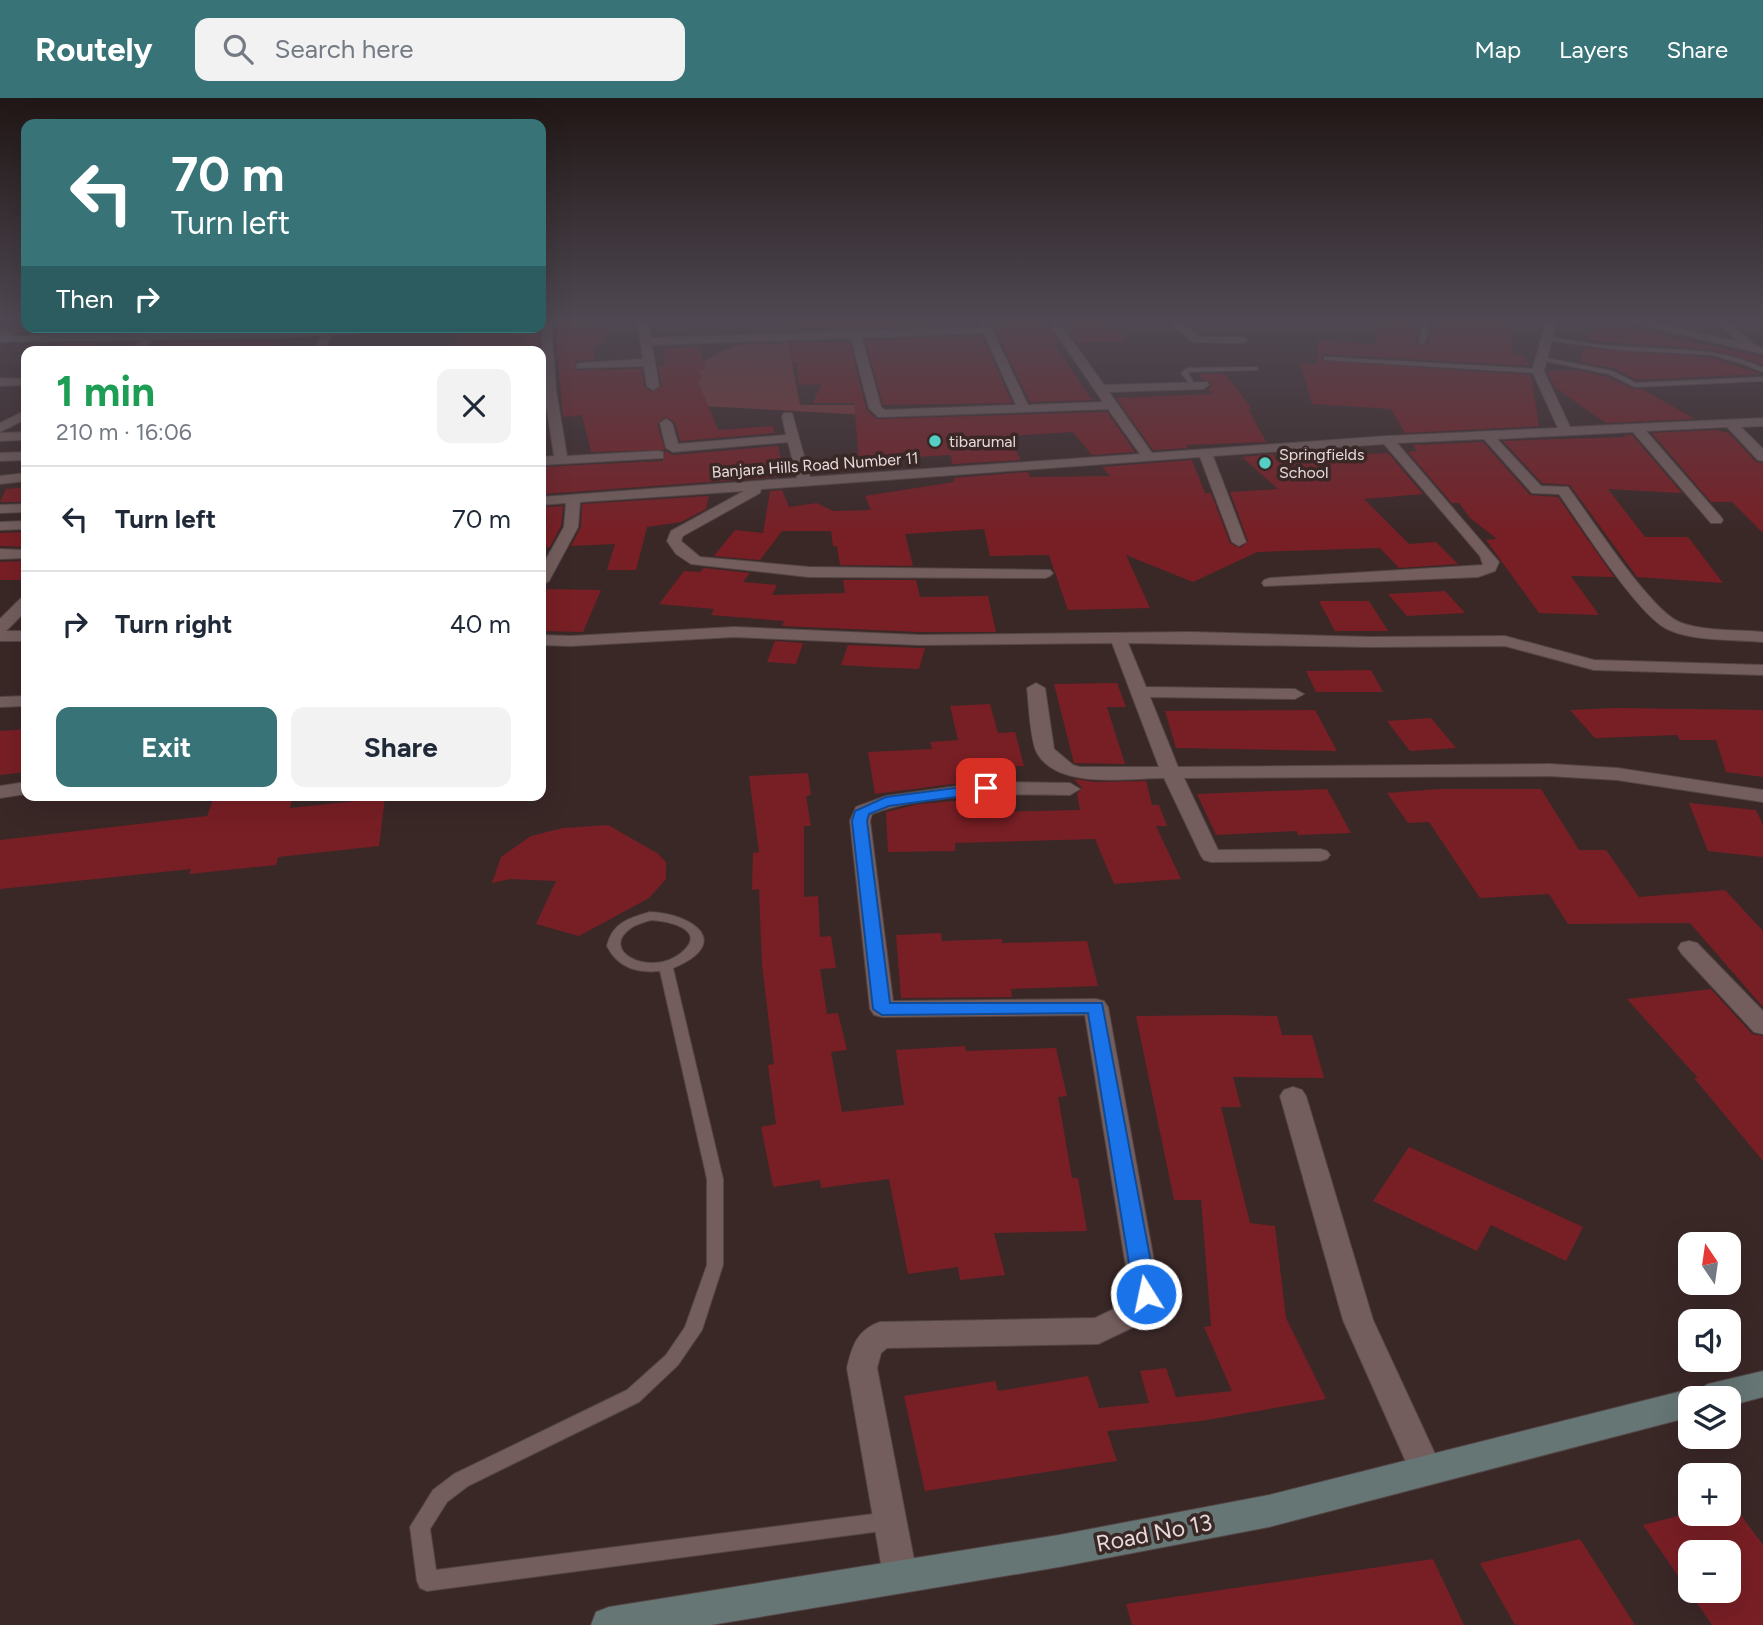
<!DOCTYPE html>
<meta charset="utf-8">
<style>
body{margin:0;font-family:Figtree,sans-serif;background:#f2f2f3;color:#1f2937;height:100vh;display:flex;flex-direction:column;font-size:26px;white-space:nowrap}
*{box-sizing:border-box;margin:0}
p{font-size:23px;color:#747a83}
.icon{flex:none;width:38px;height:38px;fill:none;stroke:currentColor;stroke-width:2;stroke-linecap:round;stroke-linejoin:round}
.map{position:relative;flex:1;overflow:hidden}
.details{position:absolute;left:21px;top:248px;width:525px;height:455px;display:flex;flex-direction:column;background:#fff;border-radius:14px;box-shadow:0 7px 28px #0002}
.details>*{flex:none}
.top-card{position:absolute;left:21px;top:21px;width:525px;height:214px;border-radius:14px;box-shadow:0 7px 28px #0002;background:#377377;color:#fff;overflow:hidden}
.needle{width:46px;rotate:347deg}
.tools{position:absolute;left:1678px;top:1134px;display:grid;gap:14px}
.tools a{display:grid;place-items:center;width:63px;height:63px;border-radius:14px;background:#fff;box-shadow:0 7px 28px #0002;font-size:35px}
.pin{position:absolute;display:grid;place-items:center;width:60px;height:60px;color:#fff;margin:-30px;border-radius:14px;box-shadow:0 4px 10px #0006}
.me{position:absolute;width:77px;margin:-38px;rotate:350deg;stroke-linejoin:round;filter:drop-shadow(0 0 5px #0008)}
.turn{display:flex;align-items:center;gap:24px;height:147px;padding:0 35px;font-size:32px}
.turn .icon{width:91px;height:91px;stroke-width:2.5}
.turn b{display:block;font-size:49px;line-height:60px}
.then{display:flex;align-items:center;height:66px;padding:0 35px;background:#0003;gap:14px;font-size:26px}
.round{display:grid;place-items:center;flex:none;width:74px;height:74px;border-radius:14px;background:#f2f2f3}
.headline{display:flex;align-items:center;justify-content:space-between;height:119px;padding:0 35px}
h1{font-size:42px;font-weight:700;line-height:52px;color:#1e9e55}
.cta{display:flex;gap:14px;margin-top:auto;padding:14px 35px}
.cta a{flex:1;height:80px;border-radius:14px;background:#377377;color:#fff;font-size:28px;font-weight:700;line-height:80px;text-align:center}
.cta a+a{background:#f2f2f3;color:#1f2937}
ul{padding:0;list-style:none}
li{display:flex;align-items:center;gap:21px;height:105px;padding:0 35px;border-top:2px solid #e0e1e3}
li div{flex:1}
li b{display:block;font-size:26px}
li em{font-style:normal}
header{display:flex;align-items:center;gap:42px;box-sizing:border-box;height:98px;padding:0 35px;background:#377377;color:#fff}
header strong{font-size:33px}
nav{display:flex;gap:38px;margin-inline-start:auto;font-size:24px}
.search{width:490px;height:63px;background:#f2f2f3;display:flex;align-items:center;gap:18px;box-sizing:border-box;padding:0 24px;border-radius:14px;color:#747a83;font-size:26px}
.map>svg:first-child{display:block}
</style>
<header>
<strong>Routely</strong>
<div class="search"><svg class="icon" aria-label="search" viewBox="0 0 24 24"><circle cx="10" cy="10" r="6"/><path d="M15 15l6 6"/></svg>Search here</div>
<nav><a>Map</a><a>Layers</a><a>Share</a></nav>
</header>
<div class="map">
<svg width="1763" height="1527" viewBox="0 0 1763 1527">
<rect width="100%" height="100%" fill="#3a2827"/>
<path fill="#7d3536" d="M780,243H788L800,307H865L868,317L647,305C671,286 715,250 744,246C755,244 767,246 777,246Z"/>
<g fill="#781f25" fill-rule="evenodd">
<polygon points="554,221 591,221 592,229 605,229 606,246 593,247 594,262 576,263 575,272 642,271 644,288 652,294 662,288 658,268 664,268 663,251 699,249 706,271 699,272 702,283 698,283 718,332 773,328 775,335 680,343 675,324 665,319 657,326 665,352 591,354 582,317 563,319"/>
<polygon points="786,221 974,221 976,227 787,233"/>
<polygon points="990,221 1044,221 1060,246 1054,246 1091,301 1098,302 1030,304"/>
<polygon points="1061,221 1109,221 1127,243 1077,245"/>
<polygon points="1383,221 1421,221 1416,243 1421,248 1428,245 1433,221 1501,221 1508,223 1512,232 1511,256 1524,257 1529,268 1324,256 1321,259 1323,263 1531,277 1539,328 1405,335 1391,311 1312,306 1300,265 1317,266 1318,242 1375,246"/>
<polygon points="1609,226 1763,259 1763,267 1713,252 1587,242 1589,237"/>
<polygon points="175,229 290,229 172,233"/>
<polygon points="500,229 539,229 540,251 452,254 458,233"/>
<polygon points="982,238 1012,305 883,307 865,242"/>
<polygon points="277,243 266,254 156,254 163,244"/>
<polygon points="849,243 866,311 876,321 1107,314 1135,354 1092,357 1073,334 1009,338 1021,362 952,366 951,357 859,362 854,305 813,305 821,286 798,287 797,264 791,265 789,245"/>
<polygon points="98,245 89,254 49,254 58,246"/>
<polygon points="1585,250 1713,260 1762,276 1637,282 1613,270 1580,264"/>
<polygon points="1577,272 1607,279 1634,291 1642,291 1695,321 1606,325 1554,289 1547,273"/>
<polygon points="1198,276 1225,276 1252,311 1248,311 1266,344 1186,347 1187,350 1153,352 1116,300 1212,296 1208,291 1212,288 1209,283 1202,282"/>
<polygon points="1716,332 1729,335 1756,364 1763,365 1763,435 1732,404 1711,404 1652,335"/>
<polygon points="1624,337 1632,337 1682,395 1608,391 1645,439 1688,439 1723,485 1637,479 1570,387 1542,385 1503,343 1627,339"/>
<polygon points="1483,344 1530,397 1558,399 1614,479 1571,478 1599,517 1539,515 1486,442 1497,441 1470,420 1459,405 1452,405 1408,354 1417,353 1413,347"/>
<polygon points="778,348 782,366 772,366 777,379 543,396 541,369 663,363 665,353 673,357"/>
<polygon points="1388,355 1423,396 1364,401 1409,446 1436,444 1458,466 1399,470 1380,450 1257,454 1193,484 1126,457 1150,510 1068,512 1049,457 990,458 984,431 905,436 913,468 840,467 837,448 833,448 831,433 782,433 760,462 714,458 735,432 763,435 770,393 782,392 789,409 817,405 833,413 871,412 865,398 954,384 954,380 1028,374 1030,379 1110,378 1102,369 1192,362 1205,395 1211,395 1230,445 1240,450 1248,443 1230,394 1278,391 1242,359 1273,356 1276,362"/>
<polygon points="26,389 26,404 0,404 6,391"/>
<polygon points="709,398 706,411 681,424 647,429 636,472 607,472 615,446 571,448 581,429 582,406"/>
<polygon points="563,408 561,428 550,449 541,449 541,424 547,424 545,409"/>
<polygon points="26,434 26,449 0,448 0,435"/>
<polygon points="26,463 26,482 0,482 0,464"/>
<polygon points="704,470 750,475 743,484 777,487 772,497 845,495 843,482 916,482 920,499 988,498 996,534 920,534 782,528 784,523 711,517 714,511 659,506 684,473 700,474"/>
<polygon points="541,491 601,492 583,534 541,533"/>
<polygon points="1445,493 1465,515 1407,518 1388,496"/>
<polygon points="1319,503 1369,503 1388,533 1335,533"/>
<polygon points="775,543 803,545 796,566 767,564"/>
<polygon points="848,547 920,550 925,550 919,571 874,569 841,567"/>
<polygon points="1371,572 1383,594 1316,594 1306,573"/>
<polygon points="1117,585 1126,609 1107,609 1125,666 1074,665 1054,586"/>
<polygon points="990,606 998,635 1015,634 1024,668 980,670 983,682 875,696 868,654 932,651 930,644 958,642 950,608"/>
<polygon points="1616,610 1763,612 1763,679 1726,674 1716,642 1680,642 1677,637 1595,640 1570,612"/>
<polygon points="1315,612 1337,653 1176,650 1165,613"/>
<polygon points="1431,620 1456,650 1410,653 1387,623"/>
<polygon points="26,631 26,674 0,677 0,633"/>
<polygon points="808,675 811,697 806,698 811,728 804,728 804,799 818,798 820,839 831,838 836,870 820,871 827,916 838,915 847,952 831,954 842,1014 904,1007 896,952 965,948 966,953 1056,950 1067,998 1058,999 1072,1080 1078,1080 1087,1133 994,1135 1005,1177 960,1182 958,1169 908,1176 889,1081 821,1090 820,1082 773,1089 761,1029 776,1026 768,967 774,966 762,867 759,791 752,792 753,755 759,754 749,678"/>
<polygon points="1074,681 1095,684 1146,683 1152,707 1159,707 1167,728 1156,728 1181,781 1114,786 1095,741 955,745 955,753 888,754 886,714 919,706 989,700 993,714 1080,712 1077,696 1082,690"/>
<polygon points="1327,691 1351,735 1298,737 1297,733 1216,737 1197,696"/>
<polygon points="1440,691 1541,691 1579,752 1606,752 1639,799 1725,792 1763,833 1763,909 1690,825 1568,826 1549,796 1480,800 1429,724 1408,725 1387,695"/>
<polygon points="247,698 293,698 290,710 385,700 379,748 278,759 276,767 189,776 191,771 0,791 0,742 207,718 213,701"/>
<polygon points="1689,705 1756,712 1763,727 1763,759 1708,753"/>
<polygon points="608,727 657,755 666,764 666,781 649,800 579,838 536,826 556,783 510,781 492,785 501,759 531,738 563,730"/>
<polygon points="941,835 942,843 1002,841 1002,845 1087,843 1098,888 1011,891 1012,899 901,900 896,837"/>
<polygon points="1711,891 1752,936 1763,938 1763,1063 1694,980 1698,980 1627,901"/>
<polygon points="1227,917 1277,918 1282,937 1312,937 1324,980 1233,979 1241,1009 1221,1009 1250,1125 1275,1128 1286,1220 1326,1301 1201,1323 1107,1333 1117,1363 925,1393 904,1298 995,1283 998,1293 1088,1278 1099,1310 1149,1305 1140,1273 1166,1270 1176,1299 1232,1293 1204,1229 1211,1228 1201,1102 1174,1102 1136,918"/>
<polygon points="1409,1049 1583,1129 1566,1163 1491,1127 1477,1153 1373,1103"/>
<path d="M1732,1405L1763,1447V1527H1712L1643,1427L1690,1415L1729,1416V1406ZM1690,1454H1729V1493H1690Z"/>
<polygon points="1580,1441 1635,1527 1515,1527 1480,1465"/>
<polygon points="1433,1461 1464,1527 1132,1527 1126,1506"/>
</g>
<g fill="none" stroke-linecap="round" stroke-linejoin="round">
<g stroke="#544545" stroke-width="2">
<g id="lane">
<polygon points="1424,221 1430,221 1425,244 1422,246 1419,244"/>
<path d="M1547,239C1574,243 1601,248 1629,249C1677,252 1717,249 1763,270V274L1743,266L1713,257L1619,252L1545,242L1544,241Z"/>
<polygon points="1324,259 1538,271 1541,273 1538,275 1326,262 1324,261"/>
<polygon points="1542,259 1612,273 1636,285 1763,279 1763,283 1635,289 1608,276 1540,262 1539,261"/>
<polygon points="1256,269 1258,270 1258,272 1189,274 1188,275 1195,287 1192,289 1181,275 1187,270"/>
<path d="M650,814C694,816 733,845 673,870L723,1081V1167L702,1232L678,1267L639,1304L468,1388L447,1404L430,1431L436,1472L889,1414L896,1416L899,1423L896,1430L889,1432L427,1493L420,1490L417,1483L410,1429L433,1392L454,1376L627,1292L666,1257L685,1229L707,1167V1081L660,873C637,875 618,870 607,848C612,825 629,820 650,814ZM651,822C669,823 709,832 681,855C650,880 598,853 631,830C637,826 645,824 651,822Z"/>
</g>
</g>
<g stroke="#544545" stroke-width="2">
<g id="street">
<polygon points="541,221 551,221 556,292 567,358 658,353 663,354 663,360 541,367 541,359 554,358 544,292"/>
<path d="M637,221H647L651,240L981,229L976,221H987L1028,307L1103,304L1046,221H1057L1104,287L1207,284L1209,287L1203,291L1109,294L1152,355L1387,338L1558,330L1532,273L1547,221H1557L1544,273L1570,329L1763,320V328L1741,329L1763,351V363L1758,362L1727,329L1646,333L1721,419L1723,422L1721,425H1711L1633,334L1497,341L1541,388L1568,389C1592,421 1646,506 1677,523C1696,533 1740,532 1763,534V544C1733,541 1694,544 1667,531C1637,516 1581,427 1559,396L1532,395L1484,341L1397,345L1499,464L1495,473L1478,479L1264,488L1262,485L1264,482L1270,480L1483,467L1480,458L1384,346L1213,358L1246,444L1239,448L1232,444L1200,359L761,391L760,395L683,438L681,443L700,459L809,469L1050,472L1053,475L1050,478L1045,480L809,479L691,466L676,456L667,443L671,433L744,393L580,404L578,429L549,483L541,488V470L564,429L566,405L541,407V399L797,380L788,344L673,354L666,350L660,325L666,321L672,325L678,346L786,337L782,318L784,315H792L810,379L1140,356L1108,311L878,319L869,310L851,240L652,247L659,288L653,292L647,288L644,268L577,270V266L581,265L643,261ZM984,235L1016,307L885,312L881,309L862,240Z"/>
<polygon points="1166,221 1178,221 1200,239 1243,239 1248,242 1243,245 1193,244"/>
<polygon points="1616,221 1637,221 1739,244 1713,221 1725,221 1756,248 1763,250 1763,256"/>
<polygon points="154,231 163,233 140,254 128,254"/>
<polygon points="325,232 334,234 323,254 312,254"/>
<polygon points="4,233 13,235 0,244 0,236"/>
<polygon points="0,280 26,281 26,287 0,288"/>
<polygon points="26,312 26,321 0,334 0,325"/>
<polygon points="26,334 26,342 0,343 0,335"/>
<polygon points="26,354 26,362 0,363 0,355"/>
<polygon points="26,375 26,383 0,386 0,378"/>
<polygon points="26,406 26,414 0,415 0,407"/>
<polygon points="26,423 26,431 0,432 0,424"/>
<polygon points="0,451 26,452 26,460 0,461"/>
<polygon points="26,499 26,513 6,533 26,533 26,543 0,543 0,521 20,501"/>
<path d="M734,529L920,537L1191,534L1370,539L1505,538L1594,562L1763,567V577L1594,572L1505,548L1370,549L1128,545L1146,589L1295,591L1304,596L1295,601L1150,599L1178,669L1549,666L1617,670L1763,692V704L1617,682L1549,678L1184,680L1218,752L1320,751L1327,753L1330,757L1327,761L1320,763L1211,764L1204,762L1201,758L1164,680C1128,680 1058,692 1037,655C1030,642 1029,606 1027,590L1036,585L1045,590L1054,651L1073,667L1080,669H1159L1112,545L920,547L734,539L571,548L541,547V537L571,538Z"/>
<polygon points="26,598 26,608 0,609 0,599"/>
<polygon points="26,684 26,696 0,700 0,688"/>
<path d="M987,684L1070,685L1080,691L1070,697C1008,696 930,694 872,716L870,723L893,903L1096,901L1104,903L1108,909L1160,1196L1142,1225L1098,1246L887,1250L881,1255L877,1270L917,1477L912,1489L900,1494L888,1489L883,1477L847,1270C852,1248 857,1232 880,1224L1095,1220L1122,1207L1130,1194L1085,917L882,919L874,917L870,911L850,723L856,709L886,698Z"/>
<polygon points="1689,843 1697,845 1763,913 1763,936 1754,934 1681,855 1678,850 1681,845"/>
<polygon points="1293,989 1302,992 1306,998 1373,1222 1442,1371 1438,1382 1426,1386 1414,1382 1343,1222 1280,998 1284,992"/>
</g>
</g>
<g stroke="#544545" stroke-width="2">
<g id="secondary">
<polygon points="346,229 403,229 398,232 280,240 0,244 0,238 280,234"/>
<polygon points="1763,1273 1763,1299 1729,1308 1729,1300 1690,1300 1690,1319 1269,1429 1059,1469 711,1527 591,1527 596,1514 609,1509 1059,1437 1269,1397 1690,1291 1696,1293 1708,1286"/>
</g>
</g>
<use href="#lane" fill="#735e5d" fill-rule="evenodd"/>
<use href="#street" fill="#735e5d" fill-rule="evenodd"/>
<use href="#secondary" fill="#657674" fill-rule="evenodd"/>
</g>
<linearGradient id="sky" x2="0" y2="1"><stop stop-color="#201615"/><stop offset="0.51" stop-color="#4f4852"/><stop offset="1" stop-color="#4f4852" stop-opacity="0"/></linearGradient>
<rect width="1763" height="435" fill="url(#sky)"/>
<polygon fill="#1a73e8" stroke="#114b97" stroke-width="2" points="986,686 992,687 994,690 992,694 889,708 869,716 867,723 890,905 1102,905 1157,1196 1153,1203 1146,1206 1138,1203 1134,1196 1088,915 882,917 873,911 852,723 855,713 886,699"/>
<g fill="#55cec6" stroke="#3a2827" stroke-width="2.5">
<circle cx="935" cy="343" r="7"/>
<circle cx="1265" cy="365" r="7"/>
</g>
<g text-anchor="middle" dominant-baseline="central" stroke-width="7" stroke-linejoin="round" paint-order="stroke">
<g font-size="16" fill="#e7dada" stroke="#3a2827" text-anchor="start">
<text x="949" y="343">tibarumal</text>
<text x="1279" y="356">Springfields<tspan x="1279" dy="18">School</tspan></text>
</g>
<g font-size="16" fill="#e7dada" stroke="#3a2827">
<text transform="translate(815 367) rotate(-4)">Banjara Hills Road Number 11</text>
</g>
<g font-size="23" fill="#e7dada" stroke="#3a2827">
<text transform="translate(1154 1435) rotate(-11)">Road No 13</text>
</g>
</g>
</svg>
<div class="tools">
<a><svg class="needle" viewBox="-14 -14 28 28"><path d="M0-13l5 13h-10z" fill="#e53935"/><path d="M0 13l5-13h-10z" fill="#747a83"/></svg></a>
<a><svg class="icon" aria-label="sound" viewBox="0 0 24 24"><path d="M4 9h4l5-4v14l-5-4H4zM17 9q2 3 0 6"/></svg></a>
<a><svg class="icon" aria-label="layers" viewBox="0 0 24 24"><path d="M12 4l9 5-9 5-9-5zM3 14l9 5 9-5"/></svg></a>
<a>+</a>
<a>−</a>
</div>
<div class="pin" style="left:986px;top:690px;background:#d93025"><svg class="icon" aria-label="arrive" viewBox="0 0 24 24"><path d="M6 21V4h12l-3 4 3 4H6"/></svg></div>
<svg class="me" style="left:1146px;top:1196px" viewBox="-20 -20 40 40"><circle r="17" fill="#1a73e8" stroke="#fff" stroke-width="3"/><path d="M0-11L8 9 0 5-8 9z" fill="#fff"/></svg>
<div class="top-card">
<div class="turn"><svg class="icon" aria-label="left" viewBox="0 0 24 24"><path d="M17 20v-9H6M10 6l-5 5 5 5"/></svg><div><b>70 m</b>Turn left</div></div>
<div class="then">Then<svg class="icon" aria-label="right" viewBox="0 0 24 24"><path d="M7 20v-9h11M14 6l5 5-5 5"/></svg></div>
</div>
<section class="details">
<div class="headline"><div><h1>1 min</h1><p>210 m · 16:06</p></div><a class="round"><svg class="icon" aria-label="close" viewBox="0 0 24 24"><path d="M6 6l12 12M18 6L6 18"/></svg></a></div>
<ul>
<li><svg class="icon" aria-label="left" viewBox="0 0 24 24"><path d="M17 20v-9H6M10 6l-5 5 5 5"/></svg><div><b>Turn left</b></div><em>70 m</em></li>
<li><svg class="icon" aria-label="right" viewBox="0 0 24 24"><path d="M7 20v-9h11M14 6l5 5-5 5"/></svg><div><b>Turn right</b></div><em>40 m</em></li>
</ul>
<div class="cta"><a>Exit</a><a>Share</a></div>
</section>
</div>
